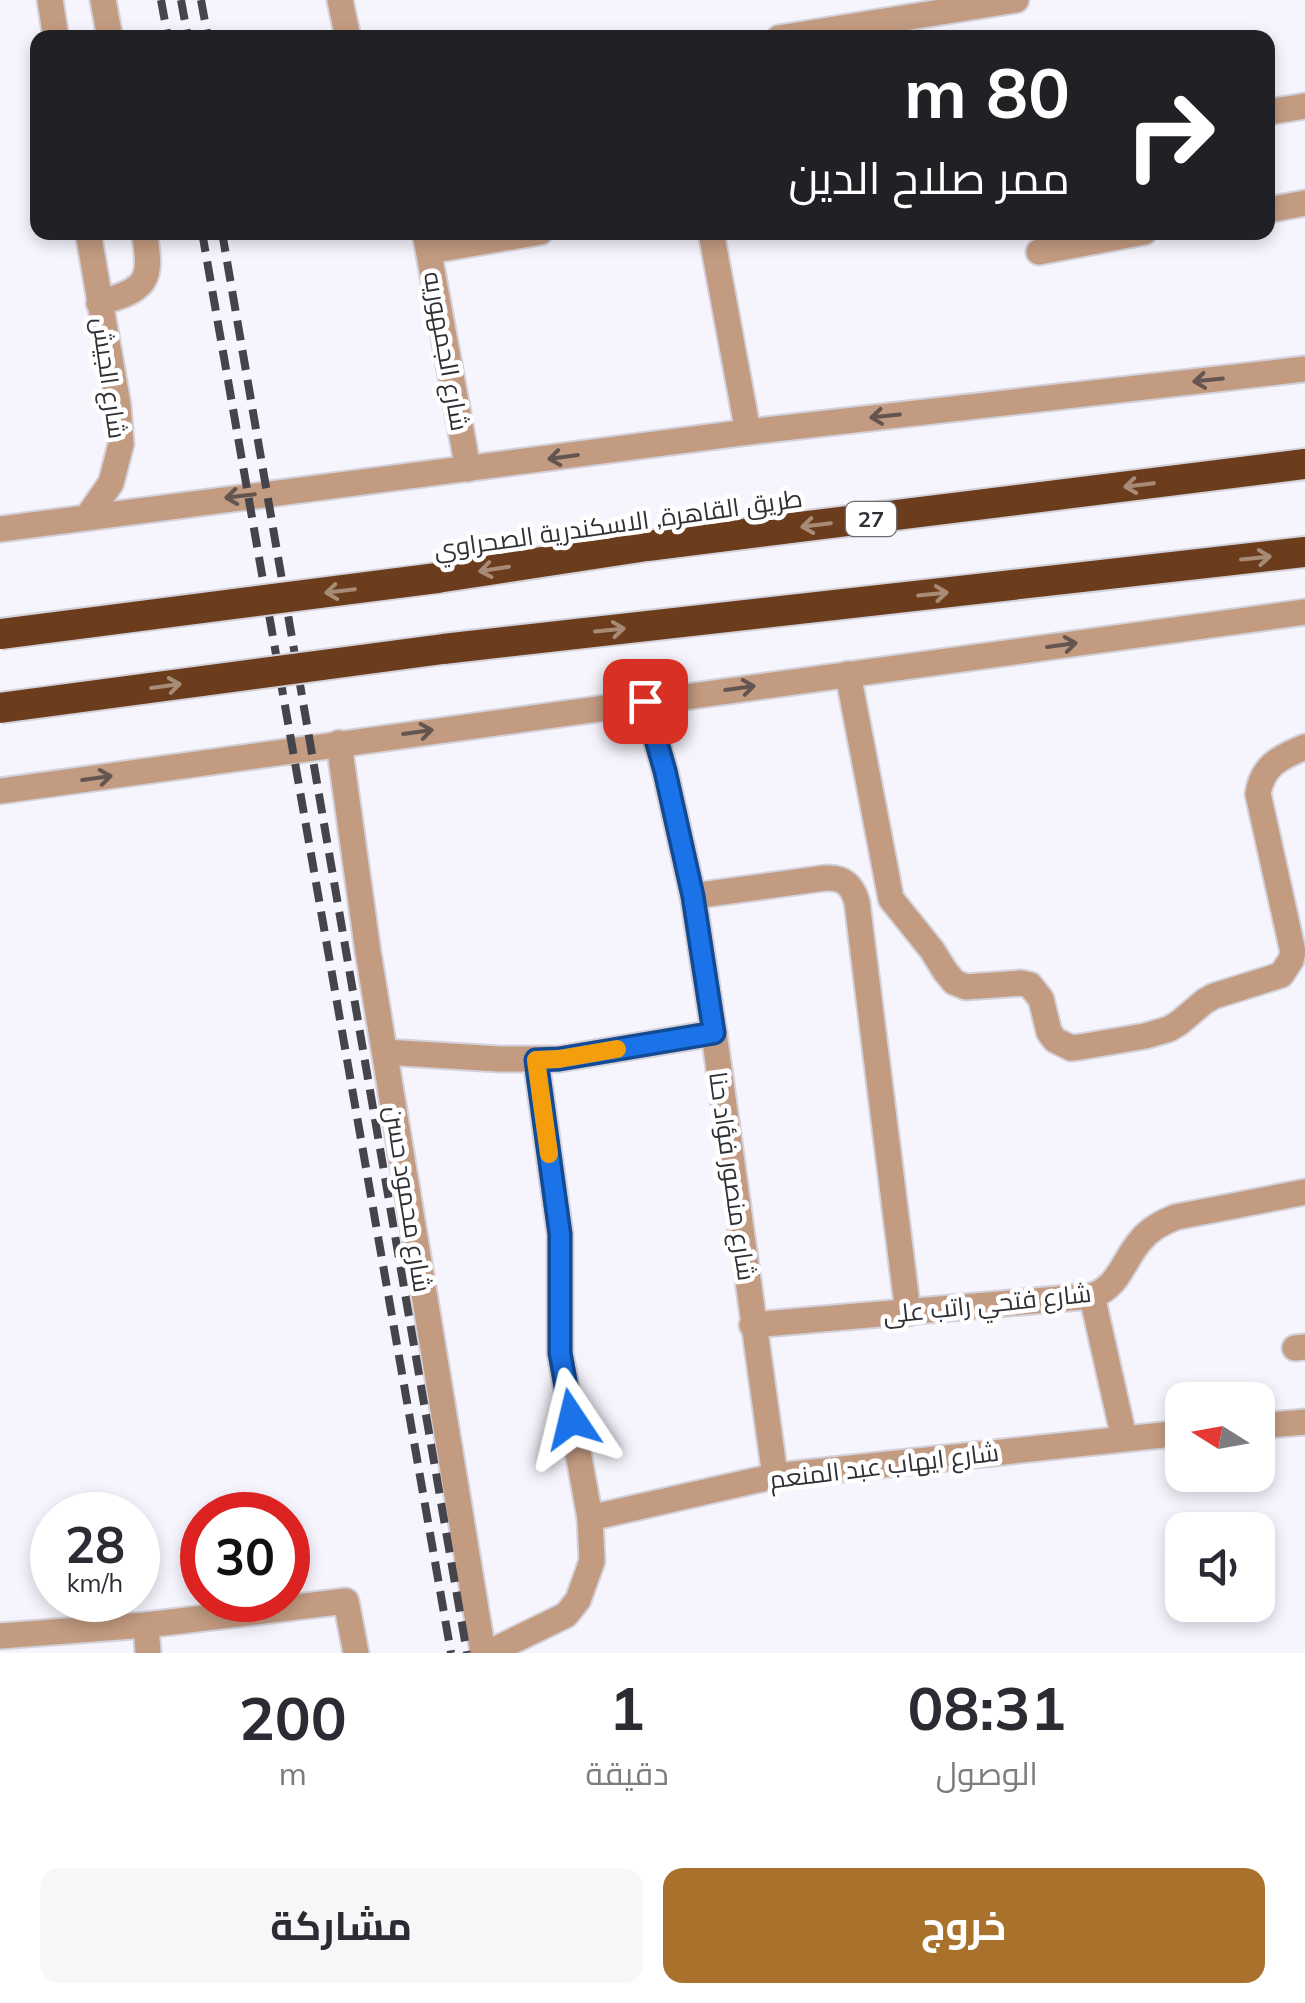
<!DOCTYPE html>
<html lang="ar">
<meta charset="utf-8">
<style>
body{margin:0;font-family:Mulish,Cairo,sans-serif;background:#f7f7f7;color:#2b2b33;direction:rtl;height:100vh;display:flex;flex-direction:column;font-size:38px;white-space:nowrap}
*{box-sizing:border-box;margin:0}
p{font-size:32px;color:#7c7c81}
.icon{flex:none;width:55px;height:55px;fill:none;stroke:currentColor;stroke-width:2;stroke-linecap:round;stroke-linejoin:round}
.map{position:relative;height:1653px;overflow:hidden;direction:ltr}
.side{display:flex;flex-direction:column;background:#fff;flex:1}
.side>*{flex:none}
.hud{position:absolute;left:30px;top:30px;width:1245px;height:210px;border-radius:20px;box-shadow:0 5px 15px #0003;direction:rtl;background:#202124;color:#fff;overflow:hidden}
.needle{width:65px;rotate:281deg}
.fabs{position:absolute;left:1165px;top:1382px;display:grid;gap:20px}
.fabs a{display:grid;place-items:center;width:110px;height:110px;border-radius:20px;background:#fff;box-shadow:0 5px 15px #0003;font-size:50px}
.speed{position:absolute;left:30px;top:1492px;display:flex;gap:20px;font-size:50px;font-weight:700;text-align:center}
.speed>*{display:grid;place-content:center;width:130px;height:130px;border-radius:50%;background:#fff;box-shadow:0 5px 15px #0003;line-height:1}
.speed small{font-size:25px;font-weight:400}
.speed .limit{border:15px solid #d22;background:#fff;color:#111}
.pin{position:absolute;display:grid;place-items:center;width:85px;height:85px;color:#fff;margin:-42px;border-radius:20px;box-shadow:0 5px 15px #0006}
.me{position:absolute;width:110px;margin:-55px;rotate:350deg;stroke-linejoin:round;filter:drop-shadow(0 0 8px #0008)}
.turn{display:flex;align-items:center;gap:35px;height:210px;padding:0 40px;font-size:45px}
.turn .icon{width:130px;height:130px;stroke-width:2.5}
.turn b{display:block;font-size:70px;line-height:85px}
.eta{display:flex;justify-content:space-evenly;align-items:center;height:170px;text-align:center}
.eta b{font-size:60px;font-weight:700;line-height:70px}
.button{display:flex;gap:20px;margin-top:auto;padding:20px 40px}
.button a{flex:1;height:115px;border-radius:20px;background:#a8722d;color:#fff;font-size:40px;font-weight:700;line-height:115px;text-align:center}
.button a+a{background:#f7f7f7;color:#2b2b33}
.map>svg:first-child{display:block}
</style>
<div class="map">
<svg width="1305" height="1653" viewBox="0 0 1305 1653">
<rect width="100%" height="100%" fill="#f6f4fd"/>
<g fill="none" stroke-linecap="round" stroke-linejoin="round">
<g stroke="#d3d1d9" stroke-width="29">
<g id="minor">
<polyline points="50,0 56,38"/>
<polyline points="103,0 110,38"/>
<polyline points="340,0 348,38"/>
<polyline points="779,38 1016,0"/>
<polyline points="1268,112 1305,106"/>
<polyline points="1268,210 1305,203"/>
<polyline points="88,232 118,405 121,444 111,483 88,516"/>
<polyline points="425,232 468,469"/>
<polyline points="711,232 748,432"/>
<polyline points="429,251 540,232"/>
<polyline points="1039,252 1144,232"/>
<path d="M99,303C147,289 153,282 144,232"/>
<polyline points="0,529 748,432 1305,369"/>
<path d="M848,674L891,899L932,950L945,971L954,982L966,987L1021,983L1030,985L1041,999L1049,1032L1055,1040L1071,1048L1080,1047L1145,1036L1169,1029L1179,1023L1205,1001L1214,996L1281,975L1291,960L1293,952L1258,794C1262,766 1280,757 1305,747"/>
<polyline points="645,701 665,771 693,896 714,1033 775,1476"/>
<polyline points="339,743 368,952 483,1653"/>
<polyline points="0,791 1305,612"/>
<path d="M693,896L825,878C843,877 852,884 857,902L908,1313"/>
<polyline points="385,1052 499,1059 559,1059 714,1033"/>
<polyline points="1092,1296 1124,1438"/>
<path d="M752,1325L1092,1296C1120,1286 1123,1260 1141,1240C1150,1229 1163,1222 1176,1217L1305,1192"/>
<polyline points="1295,1348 1305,1347"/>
<polyline points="1258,1426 1305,1422"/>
<polyline points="590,1518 775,1476 1182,1433"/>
<polyline points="146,1625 148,1653"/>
<polyline points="0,1636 146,1625 346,1601 356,1653"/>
<polyline points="488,1653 566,1615 578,1600 592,1561 590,1518 560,1353 560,1234 536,1060"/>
</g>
</g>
<g stroke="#d3d1d9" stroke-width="34">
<g id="highway">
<polyline points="437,578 647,546 1305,464"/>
<polyline points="443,649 1305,552"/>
</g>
</g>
<use href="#minor" stroke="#c39b81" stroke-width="25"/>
<use href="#highway" stroke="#6c3d1c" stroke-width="30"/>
<g stroke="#46444b" stroke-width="8" stroke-dasharray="20 10" stroke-linecap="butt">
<polyline points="161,0 168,38"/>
<polyline points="181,0 188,38"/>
<polyline points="201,0 208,38"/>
<polyline points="202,232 451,1653"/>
<polyline points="222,232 467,1653"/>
<polyline points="243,232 243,234"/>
</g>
<g stroke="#d3d1d9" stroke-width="34" stroke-linecap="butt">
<g id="highway-bridge">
<polyline points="0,634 437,578"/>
<polyline points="0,708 443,649"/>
</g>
</g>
<use href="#highway-bridge" stroke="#6c3d1c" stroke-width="30"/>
</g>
<defs><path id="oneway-shaft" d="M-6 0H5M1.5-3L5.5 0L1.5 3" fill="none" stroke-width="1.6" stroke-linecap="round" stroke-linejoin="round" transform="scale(2.5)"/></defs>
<g stroke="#645550">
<use href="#oneway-shaft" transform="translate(1208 380) rotate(174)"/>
<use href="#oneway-shaft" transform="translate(885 416) rotate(174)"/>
<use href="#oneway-shaft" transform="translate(563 457) rotate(172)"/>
<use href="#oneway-shaft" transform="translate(240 496) rotate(173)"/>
<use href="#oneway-shaft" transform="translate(1062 645) rotate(-8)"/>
<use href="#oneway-shaft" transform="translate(740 688) rotate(-8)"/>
<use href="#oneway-shaft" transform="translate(418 732) rotate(-8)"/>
<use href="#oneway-shaft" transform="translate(97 778) rotate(-8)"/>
</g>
<g stroke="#a78b77">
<use href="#oneway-shaft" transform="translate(1139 485) rotate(173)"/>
<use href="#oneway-shaft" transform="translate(816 525) rotate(173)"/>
<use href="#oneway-shaft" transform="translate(1256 558) rotate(-6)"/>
<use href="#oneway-shaft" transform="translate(494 569) rotate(171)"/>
<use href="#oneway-shaft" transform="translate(340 591) rotate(173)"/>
<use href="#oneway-shaft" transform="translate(933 594) rotate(-6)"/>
<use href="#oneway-shaft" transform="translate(610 630) rotate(-6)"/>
<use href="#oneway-shaft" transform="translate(166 686) rotate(-8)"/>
</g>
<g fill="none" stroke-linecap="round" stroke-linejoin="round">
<g stroke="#114b97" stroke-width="25">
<polyline id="route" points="572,1419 560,1353 560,1234 536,1060 559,1059 714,1033 693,896 665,771 645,701"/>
</g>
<use href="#route" stroke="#1a73e8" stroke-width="18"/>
<polyline stroke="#f59e0b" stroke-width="18" points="549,1154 536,1060 559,1059 617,1049"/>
</g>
<g text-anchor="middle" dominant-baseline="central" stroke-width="9" stroke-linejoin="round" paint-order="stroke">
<rect fill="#fff" stroke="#6f6e72" stroke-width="2.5" x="846" y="502" width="50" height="34" rx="8"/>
<g font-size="22" font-weight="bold" fill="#313036">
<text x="871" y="519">27</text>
</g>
<g font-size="25" fill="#313036" stroke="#fff">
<text transform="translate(447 351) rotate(80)">شارع الجمهوريه</text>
<text transform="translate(110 378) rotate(82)">شارع الجيش</text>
<text transform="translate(618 523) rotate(-8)">طريق القاهرة, الاسكندرية الصحراوي</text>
<text transform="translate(733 1176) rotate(82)">شارع منصور فؤاد حنا</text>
<text transform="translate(409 1199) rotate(81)">شارع محمود حسن</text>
<text transform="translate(987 1303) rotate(-6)">شارع فتحي راتب على</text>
<text transform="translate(884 1465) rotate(-7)">شارع ايهاب عبد المنعم</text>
</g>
</g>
</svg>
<div class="fabs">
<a><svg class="needle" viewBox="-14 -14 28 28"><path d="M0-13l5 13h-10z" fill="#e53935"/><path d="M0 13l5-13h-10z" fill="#7c7c81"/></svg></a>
<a><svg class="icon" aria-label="sound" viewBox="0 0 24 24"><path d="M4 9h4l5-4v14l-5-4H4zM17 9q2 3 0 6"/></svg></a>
</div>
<div class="speed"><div>28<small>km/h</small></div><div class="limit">30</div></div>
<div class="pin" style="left:645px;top:701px;background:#d93025"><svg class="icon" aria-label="arrive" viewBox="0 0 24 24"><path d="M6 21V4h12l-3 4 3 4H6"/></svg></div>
<svg class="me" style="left:572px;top:1419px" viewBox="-20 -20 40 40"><path d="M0-17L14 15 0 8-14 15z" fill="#1a73e8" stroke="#fff" stroke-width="4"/></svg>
<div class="hud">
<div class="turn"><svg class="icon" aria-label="right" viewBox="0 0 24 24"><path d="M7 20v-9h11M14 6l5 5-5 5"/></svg><div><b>80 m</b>ممر صلاح الدين</div></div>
</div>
</div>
<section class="side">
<div class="eta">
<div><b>08:31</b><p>الوصول</p></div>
<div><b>1</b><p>دقيقة</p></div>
<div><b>200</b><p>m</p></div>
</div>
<div class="button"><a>خروج</a><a>مشاركة</a></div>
</section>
